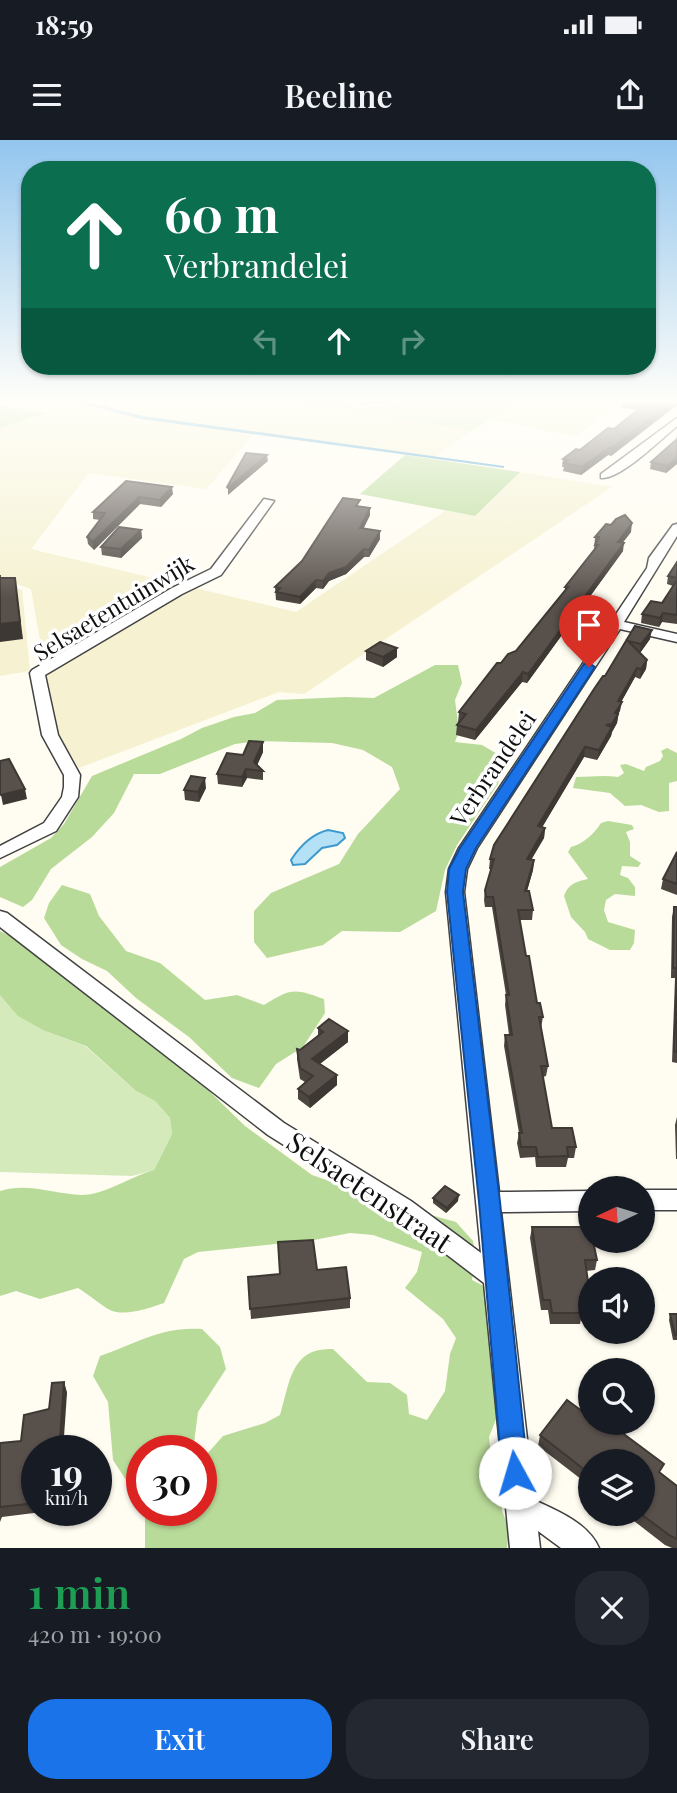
<!DOCTYPE html>
<meta charset="utf-8">
<style>
body{margin:0;font-family:"Playfair Display",serif;background:#242831;color:#f1f3f6;height:100vh;display:flex;flex-direction:column;font-size:26px;white-space:nowrap}
*{box-sizing:border-box;margin:0}
p{font-size:23px;color:#9ea1a6}
.icon{flex:none;width:38px;height:38px;fill:none;stroke:currentColor;stroke-width:2;stroke-linecap:round;stroke-linejoin:round}
.map{position:relative;height:1408px;overflow:hidden}
.side{display:flex;flex-direction:column;background:#171b24;flex:1}
.side>*{flex:none}
.top-card{position:absolute;left:21px;top:21px;width:635px;height:214px;border-radius:28px;box-shadow:0 2px 5px #0004;background:#0b6e4f;color:#fff;overflow:hidden}
.needle{width:46px;rotate:266deg}
.tools{position:absolute;left:578px;top:1036px;display:grid;gap:14px}
.tools a{display:grid;place-items:center;width:77px;height:77px;border-radius:50%;background:#171b24;box-shadow:0 2px 5px #0004;font-size:35px}
.speed{position:absolute;left:21px;top:1295px;display:flex;gap:14px;font-size:35px;font-weight:700;text-align:center}
.speed>*{display:grid;place-content:center;width:91px;height:91px;border-radius:50%;background:#171b24;box-shadow:0 2px 5px #0004;line-height:1}
.speed small{font-size:18px;font-weight:400}
.speed .limit{border:10px solid #d22;background:#fff;color:#111}
.pin{position:absolute;display:grid;place-items:center;width:60px;height:60px;color:#fff;margin:-72px -30px;border-radius:50% 50% 50% 0;rotate:-45deg;box-shadow:0 0 7px #0007}
.pin .icon{rotate:45deg}
.me{position:absolute;width:77px;margin:-38px;rotate:354deg;stroke-linejoin:round;filter:drop-shadow(0 0 5px #0008)}
.turn{display:flex;align-items:center;gap:24px;height:147px;padding:0 28px;font-size:32px}
.turn .icon{width:91px;height:91px;stroke-width:2.5}
.turn b{display:block;font-size:49px;line-height:60px}
.lanes{display:flex;align-items:center;height:66px;padding:0 28px;background:#0003;justify-content:center;gap:35px;direction:ltr}
.lanes .off{opacity:.35}
.round{display:grid;place-items:center;flex:none;width:74px;height:74px;border-radius:28px;background:#242831}
.head{display:flex;align-items:center;justify-content:space-between;height:119px;padding:0 28px}
h1{font-size:42px;font-weight:600;line-height:52px;color:#1e9e55}
.action{display:flex;gap:14px;margin-top:auto;padding:14px 28px}
.action a{flex:1;height:80px;border-radius:28px;background:#1a73e8;color:#fff;font-size:28px;font-weight:600;line-height:80px;text-align:center}
.action a+a{background:#242831;color:#f1f3f6}
.status{display:flex;justify-content:space-between;align-items:center;height:49px;padding:0 35px;background:#171b24;direction:ltr}
.status svg{height:19px;fill:currentColor}
header{display:flex;justify-content:space-between;align-items:center;height:91px;padding:0 28px;background:#171b24;font-size:32px;font-weight:600}
.map>svg:first-child{display:block}
</style>
<div class="status"><b>18:59</b><svg viewBox="0 0 49 12"><path d="M0 12V9h3v3zM5 12V6h3v6zM10 12V3h3v9zM15 12V0h3v12zM26 1h20v11H26zM47 4h2v5h-2z"/></svg></div>
<header><svg class="icon" aria-label="menu" viewBox="0 0 24 24"><path d="M4 6h16M4 12h16M4 18h16"/></svg>Beeline<svg class="icon" aria-label="share" viewBox="0 0 24 24"><path d="M12 15V3M7 8l5-5 5 5M5 13v7h14v-7"/></svg></header>
<div class="map">
<svg width="677" height="1408" viewBox="0 0 677 1408">
<rect width="100%" height="100%" fill="#fffcf1"/>
<g fill="#f5f1d1">
<polygon points="0,260 74,260 141,278 254,294 206,349 89,333 31,409 296,472 445,371 475,376 520,332 612,347 304,554 279,552 79,628 56,591 31,449 0,438 0,288 45,274 0,266"/>
<polygon points="80,260 278,260 473,291 434,317 143,277"/>
<polygon points="518,260 624,260 576,297 490,279"/>
<polygon points="0,442 22,450 30,531 0,536"/>
</g>
<g fill="#d5eaba">
<polygon points="278,260 335,260 358,267 399,265 397,260 518,260 473,291"/>
<polygon points="0,855 45,891 85,906 136,951 155,961 170,978 172,994 154,1030 132,1036 0,1032"/>
</g>
<g fill="#b9db99">
<polygon points="0,266 47,273 0,288"/>
<polygon points="405,315 520,332 475,376 360,354"/>
<polygon points="435,525 458,525 462,543 455,560 459,591 455,602 482,605 506,619 498,644 457,705 445,730 436,771 400,792 342,791 323,805 267,818 254,802 254,771 271,753 339,724 358,694 400,649 392,627 363,610 332,603 257,601 235,604 160,634 134,634 114,673 92,697 51,729 32,760 23,767 0,757 0,727 51,698 64,684 92,636 181,599 202,588 234,577 255,573 277,560 346,557 374,558"/>
<path d="M667,608L677,613V641L669,643V671L659,672L641,665L625,666L610,653L573,648L576,637C590,637 604,635 618,637L624,633L620,625L626,624L644,631L646,627L660,621L663,616L661,611Z"/>
<path d="M608,681L632,685L634,689L626,692L630,702V716L641,723L638,727L622,726L620,735L628,738L635,747V756L615,754L606,760L604,770L608,782L635,790L634,803L630,810H610L588,799L585,792L571,777L564,756C569,743 576,742 588,739L568,712L571,707C583,704 595,693 601,683Z"/>
<path d="M62,745L90,754L99,776L126,811L160,823L205,860L237,855L264,865C291,848 294,848 324,859L325,873L303,907L276,924L259,948L232,938L189,897L136,858L107,831L82,819L61,805L44,778L49,763Z"/>
<path d="M0,791L14,798L205,947L245,986L312,1035L338,1044H350L376,1057L394,1075L427,1074L456,1082L473,1101L476,1118L472,1140L482,1145L490,1157L502,1264L489,1297L492,1328L501,1349L502,1371L509,1388L507,1408H145V1370H201V1311H142V1365L113,1320L108,1262L93,1236L100,1216C137,1203 162,1186 202,1189L220,1207L226,1229L198,1272L194,1303L207,1314L223,1296L265,1283L280,1275C290,1242 291,1207 333,1209L367,1242L390,1243L407,1255L409,1274L427,1280L445,1251L450,1214L456,1198L443,1179L405,1148L417,1132L422,1112L373,1095L350,1093L314,1100L198,1112L184,1119L164,1163C149,1168 125,1177 110,1170C102,1166 88,1154 78,1148L40,1159L16,1151L0,1156V1051C28,1042 54,1054 82,1055C104,1055 132,1036 154,1030L172,994L170,978L155,961L136,951L86,906L45,891L18,876L0,855Z"/>
</g>
<g fill="#b5e1f7" stroke="#3c9ace" stroke-width="2">
<polygon points="74,260 143,277 504,327 141,278"/>
<path d="M328,690L343,693L345,698L337,705L322,708L305,724L293,725L291,720C300,706 312,694 328,690Z"/>
</g>
<g fill="none" stroke-linecap="round" stroke-linejoin="round">
<g stroke="#424242" stroke-width="3">
<g id="minor">
<path d="M677,278V286C661,299 620,340 601,338V334Z"/>
<polygon points="264,359 274,361 221,435 182,454 45,535 58,595 80,635 78,657 56,691 0,718 0,706 44,683 62,657 64,647 64,635 42,595 30,533 32,530 172,448 211,429"/>
<path d="M677,384V396L624,482L677,494V502L620,489L477,708L467,729L464,752L499,1052L590,1051V1071L501,1072L534,1360C558,1371 588,1383 599,1408H561L538,1391L540,1408H510L484,1143L395,1075L268,995L0,787V771L7,773L284,983L411,1061L481,1113L446,752L449,729L459,708L647,428L649,418L673,385Z"/>
<rect x="642" y="1050" width="35" height="20"/>
</g>
</g>
<use href="#minor" fill="#fff" fill-rule="evenodd"/>
</g>
<g fill="#4c4540">
<polygon points="359,260 384,260 384,263 361,265"/>
<polygon points="622,260 677,260 677,265 611,316 608,315 581,335 563,331 564,327 562,327 563,319 614,289 637,270 621,267"/>
<polygon points="677,295 677,324 666,333 650,329 651,322 676,300"/>
<polygon points="126,341 173,354 161,367 140,364 94,410 88,404 87,397 100,380 93,379 93,372"/>
<polygon points="360,367 370,368 370,375 363,389 380,391 380,399 369,417 364,417 346,434 329,441 323,449 316,448 300,464 276,460 275,447"/>
<polygon points="141,390 142,398 121,418 102,415 101,407"/>
<polygon points="631,392 623,402 623,411 527,543 522,542 475,600 456,595 457,585 459,582 458,582 459,572 501,523 516,511 565,451 565,447 594,410 595,397"/>
<polygon points="677,422 677,484 662,482 659,487 641,483 642,474 662,463 673,446 667,444 668,436"/>
<polygon points="635,486 650,499 640,513 647,520 646,529 640,539 635,537 621,562 617,583 612,592 611,596 597,620 584,617 542,687 545,688 544,698 531,719 534,720 533,730 527,751 533,770 532,780 520,780 526,816 537,863 543,877 541,888 548,926 546,936 543,937 552,988 576,1007 574,1018 568,1018 566,1027 536,1027 535,1017 520,1018 517,1003 519,993 504,906 505,895 509,895 505,865 506,855 492,767 485,767 484,760 485,750 491,729 489,729 490,719 605,536"/>
<polygon points="397,508 397,517 383,527 366,520 366,511"/>
<polygon points="263,612 257,625 263,631 263,640 247,638 242,647 218,644 217,634 243,615"/>
<polygon points="206,648 199,662 185,660 184,650"/>
<polygon points="677,711 677,755 661,749 663,739"/>
<polygon points="674,767 677,767 677,923 672,922 675,838 671,838 672,777"/>
<polygon points="318,888 348,902 320,924 337,935 337,945 310,968 298,959 298,949 305,942 300,939 297,919 297,909 300,910 318,896"/>
<polygon points="677,977 677,1019 676,1019 675,985"/>
<polygon points="433,1058 458,1061 446,1073 433,1063"/>
<polygon points="532,1087 597,1120 595,1130 586,1131 590,1151 590,1161 589,1167 582,1167 582,1173 580,1184 550,1184 548,1170 541,1170 530,1098"/>
<polygon points="317,1130 350,1158 350,1168 251,1179 248,1137"/>
<polygon points="670,1174 677,1174 677,1200 673,1200 669,1180"/>
<polygon points="64,1242 67,1253 37,1311 37,1370 58,1370 2,1377 0,1382 0,1303 21,1301 49,1269"/>
<polygon points="604,1288 677,1346 677,1408 672,1408 665,1405 625,1374 642,1374 590,1321 590,1346 538,1306 540,1295"/>
</g>
<g fill="#3e3834">
<polygon points="675,260 677,260 677,265 611,316 612,308"/>
<polygon points="609,308 608,315 581,335 582,327"/>
<polygon points="267,315 268,321 228,355 228,348"/>
<polygon points="677,318 677,324 666,333 667,326"/>
<polygon points="172,347 173,354 161,367 160,360"/>
<polygon points="139,357 140,364 94,410 93,402"/>
<polygon points="370,368 370,375 360,396 360,388"/>
<polygon points="632,383 631,392 617,410 618,402"/>
<polygon points="141,390 142,398 121,418 121,409"/>
<polygon points="380,391 380,399 369,417 369,410"/>
<polygon points="624,403 623,411 527,543 528,534"/>
<polygon points="364,409 364,417 346,434 329,441 323,449 323,441 329,433"/>
<polygon points="15,438 23,499 0,502 0,484"/>
<polygon points="316,440 316,448 300,464 300,457"/>
<polygon points="663,473 662,482 659,487 660,478"/>
<polygon points="652,490 650,499 640,513 641,504"/>
<polygon points="397,508 397,517 383,527 383,517"/>
<polygon points="647,520 646,529 640,539 641,529"/>
<polygon points="637,528 635,537 619,566 622,562 620,571 613,582 618,561"/>
<polygon points="523,532 522,542 475,600 476,590"/>
<polygon points="618,574 617,583 612,592 611,596 597,620 599,610 606,585"/>
<polygon points="263,602 263,612 255,630 254,622"/>
<polygon points="585,607 584,617 537,696 538,686"/>
<polygon points="246,629 247,638 242,647 242,637"/>
<polygon points="205,638 206,648 199,662 198,652"/>
<polygon points="25,649 27,659 3,665 1,655"/>
<polygon points="545,688 544,698 526,729 527,719"/>
<polygon points="534,720 533,730 524,761 525,751"/>
<polygon points="348,891 348,902 313,929 312,919"/>
<polygon points="337,935 337,945 310,968 309,957"/>
<polygon points="459,1055 458,1061 446,1073 447,1068"/>
<polygon points="64,1242 67,1253 63,1311 59,1311"/>
</g>
<g fill="#58504b" stroke="#3e3834" stroke-width="2">
<polygon points="625,260 675,260 612,308 609,308 582,327 564,323 568,320 563,319 576,309 580,310 608,288 614,289 639,269 637,268 643,264"/>
<polygon points="677,299 677,318 667,326 651,322"/>
<polygon points="246,313 267,315 228,348 227,347"/>
<polygon points="126,341 172,347 160,360 139,357 93,402 87,397 105,373 93,372"/>
<polygon points="343,358 360,360 356,366 370,368 360,388 380,391 369,410 364,409 346,427 329,433 323,441 316,440 300,457 276,452 280,448 275,447 302,421"/>
<polygon points="625,375 632,383 618,402 624,403 528,534 523,532 476,590 457,585 466,574 459,572 497,523 501,523 508,514 516,511 568,447 565,447 598,405 595,405 599,397 595,397 606,384 611,385 616,379"/>
<polygon points="119,387 141,390 121,409 101,407"/>
<polygon points="677,422 677,438 668,436"/>
<polygon points="0,435 0,438 15,438 20,482 0,484"/>
<polygon points="677,440 677,475 663,473 660,478 642,474 651,461 662,463"/>
<polygon points="635,486 652,490 641,504 628,501 647,520 641,529 637,528 618,561 622,562 615,573 618,574 612,584 606,585 612,587 599,610 585,607 538,686 545,688 527,719 534,720 525,751 529,751 533,770 518,770 526,816 529,816 537,863 540,863 543,877 539,877 548,926 541,926 552,988 572,988 576,1007 567,1007 568,1016 538,1017 536,1007 521,1007 519,993 522,993 505,895 512,895 506,855 509,855 493,757 486,757 485,750 494,719 490,719 494,705 594,549 603,536 605,536"/>
<polygon points="380,502 397,508 383,517 366,511"/>
<polygon points="249,601 263,602 254,622 263,631 246,629 242,637 217,634 227,613 243,615"/>
<polygon points="9,619 25,649 1,655 0,654 0,621"/>
<polygon points="191,636 205,638 198,652 184,650"/>
<polygon points="677,712 677,744 663,739"/>
<polygon points="674,767 677,767 677,912 674,911 677,828 673,828"/>
<polygon points="329,879 348,891 312,919 337,935 309,957 298,949 313,936 300,928 297,909 300,910 323,892 318,888"/>
<polygon points="445,1046 459,1055 447,1068 433,1058"/>
<polygon points="532,1087 590,1087 590,1101 593,1101 597,1120 585,1120 590,1157 580,1157 582,1173 552,1173 550,1160 543,1160"/>
<polygon points="313,1100 317,1130 346,1127 350,1158 250,1169 248,1137 280,1134 278,1102"/>
<polygon points="670,1174 677,1174 677,1195 675,1195"/>
<polygon points="64,1242 59,1311 37,1311 37,1363 0,1367 0,1303 21,1301 24,1275 49,1269 52,1243"/>
<polygon points="567,1260 590,1277 590,1283 597,1283 604,1288 609,1283 664,1324 659,1332 677,1346 677,1399 669,1395 641,1374 642,1374 642,1321 590,1321 590,1334 540,1295"/>
</g>
<linearGradient id="sky" x2="0" y2="1"><stop stop-color="#93c6ee"/><stop offset="0.57" stop-color="#fffef9"/><stop offset="1" stop-color="#fffef9" stop-opacity="0"/></linearGradient>
<rect width="677" height="458" fill="url(#sky)"/>
<polygon fill="#1a73e8" stroke="#114b97" stroke-width="2" points="589,523 595,527 476,708 466,729 463,752 500,1062 528,1333 524,1342 515,1346 506,1342 502,1333 479,1062 447,752 449,729 460,708 584,524"/>
<g text-anchor="middle" dominant-baseline="central" stroke-width="7" stroke-linejoin="round" paint-order="stroke">
<g font-size="23" fill="#0f0f0f" stroke="#fff">
<text transform="translate(113 467) rotate(-31)">Selsaetentuinwijk</text>
<text transform="translate(492 628) rotate(-56)">Verbrandelei</text>
</g>
<g font-size="28" fill="#0f0f0f" stroke="#fff">
<text transform="translate(370 1051) rotate(34)">Selsaetenstraat</text>
</g>
</g>
</svg>
<div class="tools">
<a><svg class="needle" viewBox="-14 -14 28 28"><path d="M0-13l5 13h-10z" fill="#e53935"/><path d="M0 13l5-13h-10z" fill="#9ea1a6"/></svg></a>
<a><svg class="icon" aria-label="sound" viewBox="0 0 24 24"><path d="M4 9h4l5-4v14l-5-4H4zM17 9q2 3 0 6"/></svg></a>
<a><svg class="icon" aria-label="search" viewBox="0 0 24 24"><circle cx="10" cy="10" r="6"/><path d="M15 15l6 6"/></svg></a>
<a><svg class="icon" aria-label="layers" viewBox="0 0 24 24"><path d="M12 4l9 5-9 5-9-5zM3 14l9 5 9-5"/></svg></a>
</div>
<div class="speed"><div>19<small>km/h</small></div><div class="limit">30</div></div>
<div class="pin" style="left:589px;top:527px;background:#d93025"><svg class="icon" aria-label="arrive" viewBox="0 0 24 24"><path d="M6 21V4h12l-3 4 3 4H6"/></svg></div>
<svg class="me" style="left:515px;top:1333px" viewBox="-20 -20 40 40"><circle r="19" fill="#fff"/><path d="M0-13L10 11 0 6-10 11z" fill="#1a73e8"/></svg>
<div class="top-card">
<div class="turn"><svg class="icon" aria-label="ahead" viewBox="0 0 24 24"><path d="M12 20V5M6 11l6-6 6 6"/></svg><div><b>60 m</b>Verbrandelei</div></div>
<div class="lanes"><svg class="icon off" aria-label="left" viewBox="0 0 24 24"><path d="M17 20v-9H6M10 6l-5 5 5 5"/></svg><svg class="icon" aria-label="ahead" viewBox="0 0 24 24"><path d="M12 20V5M6 11l6-6 6 6"/></svg><svg class="icon off" aria-label="right" viewBox="0 0 24 24"><path d="M7 20v-9h11M14 6l5 5-5 5"/></svg></div>
</div>
</div>
<section class="side">
<div class="head"><div><h1>1 min</h1><p>420 m · 19:00</p></div><a class="round"><svg class="icon" aria-label="close" viewBox="0 0 24 24"><path d="M6 6l12 12M18 6L6 18"/></svg></a></div>
<div class="action"><a>Exit</a><a>Share</a></div>
</section>
